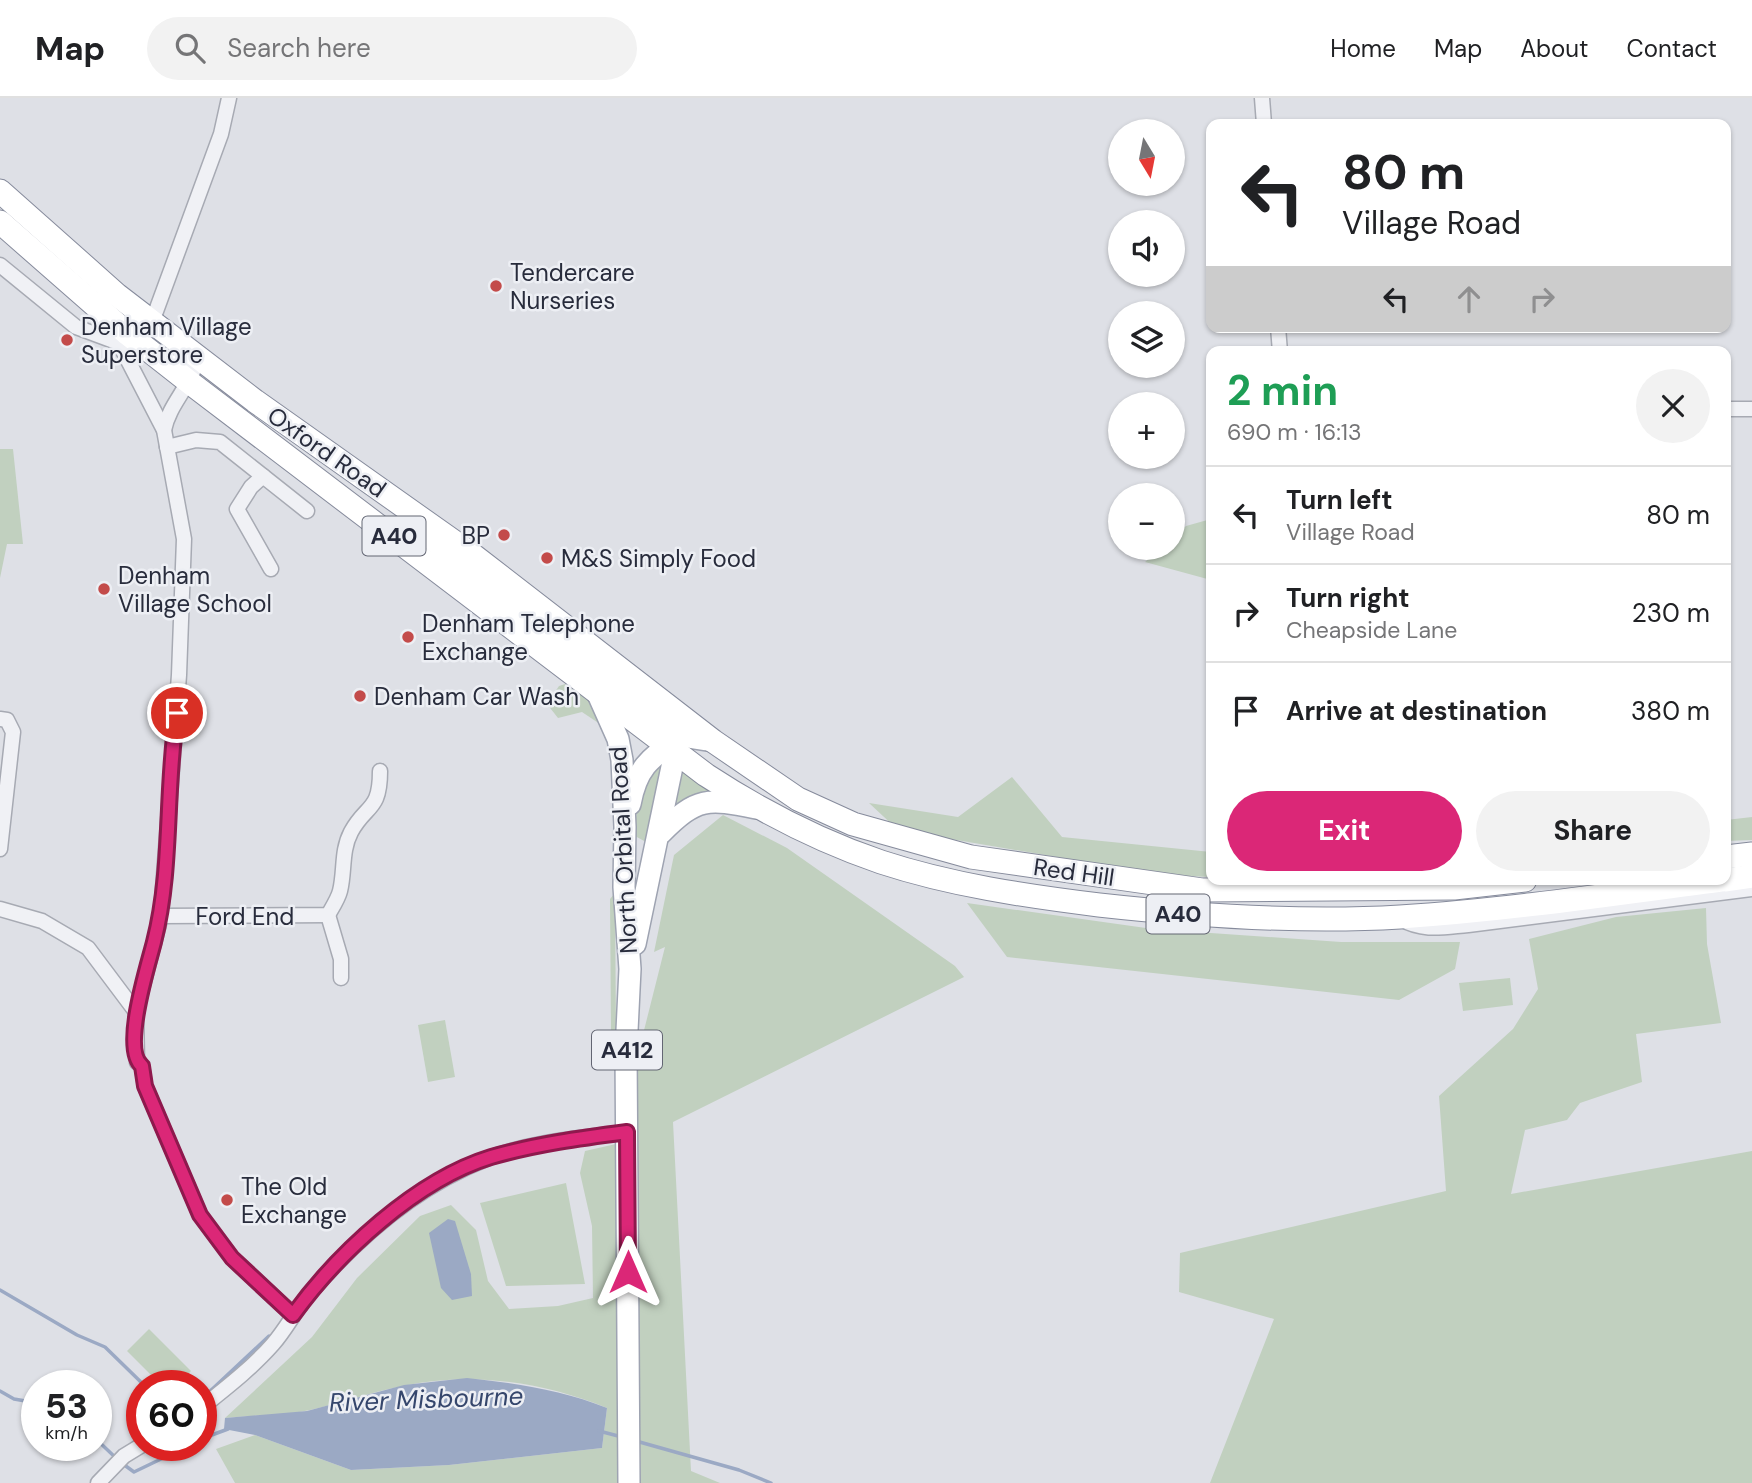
<!DOCTYPE html>
<meta charset="utf-8">
<style>
body{margin:0;font-family:"DM Sans",sans-serif;background:#f2f2f2;color:#202124;height:100vh;display:flex;flex-direction:column;font-size:26px;white-space:nowrap}
*{box-sizing:border-box;margin:0}
p{font-size:23px;color:#757577}
.icon{flex:none;width:38px;height:38px;fill:none;stroke:currentColor;stroke-width:2;stroke-linecap:round;stroke-linejoin:round}
.map{position:relative;flex:1;overflow:hidden}
.side{position:absolute;left:1206px;top:248px;width:525px;height:539px;display:flex;flex-direction:column;background:#fff;border-radius:14px;box-shadow:0 2px 5px #0004}
.side>*{flex:none}
.top-card{position:absolute;left:1206px;top:21px;width:525px;height:214px;border-radius:14px;box-shadow:0 2px 5px #0004;background:#fff;color:#202124;overflow:hidden}
.needle{width:46px;rotate:170deg}
.tools{position:absolute;left:1108px;top:21px;display:grid;gap:14px}
.tools a{display:grid;place-items:center;width:77px;height:77px;border-radius:50%;background:#fff;box-shadow:0 2px 5px #0004;font-size:35px}
.speed{position:absolute;left:21px;top:1272px;display:flex;gap:14px;font-size:35px;font-weight:700;text-align:center}
.speed>*{display:grid;place-content:center;width:91px;height:91px;border-radius:50%;background:#fff;box-shadow:0 2px 5px #0004;line-height:1}
.speed small{font-size:18px;font-weight:400}
.speed .limit{border:10px solid #d22;background:#fff;color:#111}
.pin{position:absolute;display:grid;place-items:center;width:60px;height:60px;color:#fff;margin:-30px;border:4px solid #fff;border-radius:50%;box-shadow:0 2px 7px #0007}
.me{position:absolute;width:77px;margin:-38px;rotate:0deg;stroke-linejoin:round;filter:drop-shadow(0 0 5px #0008)}
.turn{display:flex;align-items:center;gap:24px;height:147px;padding:0 21px;font-size:32px}
.turn .icon{width:91px;height:91px;stroke-width:2.5}
.turn b{display:block;font-size:49px;line-height:60px}
.lanes{display:flex;align-items:center;height:66px;padding:0 21px;background:#0003;justify-content:center;gap:35px;direction:ltr}
.lanes .off{opacity:.35}
.round{display:grid;place-items:center;flex:none;width:74px;height:74px;border-radius:37px;background:#f2f2f2}
.overview{display:flex;align-items:center;justify-content:space-between;height:119px;padding:0 21px}
h1{font-size:42px;font-weight:700;line-height:52px;color:#1e9e55}
.cta{display:flex;gap:14px;margin-top:auto;padding:14px 21px}
.cta a{flex:1;height:80px;border-radius:42px;background:#db2777;color:#fff;font-size:28px;font-weight:700;line-height:80px;text-align:center}
.cta a+a{background:#f2f2f2;color:#202124}
ul{padding:0;list-style:none}
li{display:flex;align-items:center;gap:21px;height:98px;padding:0 21px;border-top:2px solid #e0e0e0}
li div{flex:1}
li b{display:block;font-size:26px}
li em{font-style:normal}
header{display:flex;align-items:center;gap:42px;box-sizing:border-box;height:98px;padding:0 35px;background:#fff;border-bottom:2px solid #e0e0e0}
header strong{font-size:33px}
nav{display:flex;gap:38px;margin-inline-start:auto;font-size:24px}
.search{width:490px;height:63px;background:#f2f2f2;display:flex;align-items:center;gap:18px;box-sizing:border-box;padding:0 24px;border-radius:38px;color:#757577;font-size:26px}
.map>svg:first-child{display:block}
</style>
<header>
<strong>Map</strong>
<div class="search"><svg class="icon" aria-label="search" viewBox="0 0 24 24"><circle cx="10" cy="10" r="6"/><path d="M15 15l6 6"/></svg>Search here</div>
<nav><a>Home</a><a>Map</a><a>About</a><a>Contact</a></nav>
</header>
<div class="map">
<svg width="1752" height="1385" viewBox="0 0 1752 1385">
<rect width="100%" height="100%" fill="#dee0e6"/>
<g fill="#c1d0bf">
<polygon points="0,351 13,351 23,446 7,446 0,480"/>
<polygon points="1211,421 1211,482 1145,464 1161,450 1172,450 1173,440 1186,428"/>
<polygon points="565,586 591,604 600,626 582,614 558,620 547,606 559,588"/>
<path d="M664,655L646,744L635,738C636,698 643,689 664,655Z"/>
<polygon points="682,666 727,699 670,720"/>
<polygon points="1012,679 1062,739 1211,754 1211,779 1162,777 898,732 869,705 958,719"/>
<polygon points="723,717 787,750 955,868 964,879 673,1024 691,1373 720,1385 641,1385 631,984 665,849 654,854 674,757"/>
<polygon points="1752,719 1752,742 1726,743 1726,722"/>
<polygon points="615,795 616,933 611,935 610,801"/>
<polygon points="967,805 1153,831 1341,844 1460,844 1455,871 1399,902 1007,859"/>
<polygon points="1706,810 1707,846 1721,925 1636,936 1642,984 1580,1005 1567,1022 1525,1032 1511,1096 1752,1053 1752,1385 1210,1385 1274,1221 1179,1194 1180,1155 1446,1093 1439,998 1513,931 1538,891 1529,841 1616,819"/>
<polygon points="1510,880 1513,907 1463,913 1459,885"/>
<polygon points="445,922 455,979 428,984 418,927"/>
<path d="M622,1022L627,1385H235L216,1351L255,1337L351,1372L449,1367L602,1350L607,1310C543,1284 470,1273 403,1288C371,1294 341,1305 310,1312C283,1318 252,1317 225,1320L312,1239L357,1180L420,1118L451,1107L476,1132L488,1183L509,1211L558,1208L593,1200L592,1128L580,1075L585,1053L616,1046Z"/>
<polygon points="566,1085 585,1186 506,1188 480,1105"/>
<polygon points="149,1231 191,1273 176,1288 162,1288 127,1253"/>
</g>
<g fill="#9ba9c4">
<polygon points="448,1121 455,1123 471,1176 472,1198 452,1202 441,1190 429,1135"/>
<path d="M467,1280C515,1285 562,1292 607,1310L602,1350L449,1367L351,1372L255,1337L224,1331L225,1320L307,1313L404,1287Z"/>
</g>
<g fill="none" stroke-linecap="round" stroke-linejoin="round">
<g stroke="#9ba9c4" stroke-width="3.5">
<polyline points="0,1192 77,1237 105,1249 145,1288"/>
<polyline points="0,1293 14,1301 37,1305"/>
<polyline points="207,1296 269,1238"/>
<polyline points="599,1333 622,1339"/>
<polyline points="96,1341 117,1361"/>
<polyline points="201,1341 228,1331"/>
<polyline points="636,1343 739,1372 771,1385"/>
<polyline points="123,1366 134,1374 188,1348"/>
</g>
<g stroke="#a7aab3" stroke-width="17">
<g id="minor">
<polyline points="1262,0 1264,26"/>
<polyline points="0,167 76,229 119,245 164,332 184,441 179,577 161,818 136,914 137,964 142,968 145,988 200,1117 232,1160 293,1217"/>
<polyline points="154,227 152,224 221,36 229,0"/>
<polyline points="1278,229 1280,254"/>
<polyline points="1726,311 1752,311"/>
<path d="M164,332C169,308 186,293 194,271L180,255"/>
<polyline points="167,349 196,342 220,344 307,413"/>
<polyline points="263,378 251,389 237,411 271,471"/>
<polyline points="0,621 7,622 13,634 0,751"/>
<polyline points="0,811 42,823 88,850 136,914"/>
<polyline points="328,817 341,861 341,880"/>
<path d="M161,818L328,817C332,810 338,801 340,793C345,773 341,753 351,734C366,706 380,714 380,673"/>
<path d="M1401,821C1423,834 1444,829 1468,827L1752,791"/>
<path d="M201,1310C226,1290 252,1270 273,1246C287,1230 296,1211 310,1195C358,1139 417,1088 486,1061C531,1044 580,1040 627,1034"/>
<polyline points="98,1385 124,1358 142,1347"/>
</g>
</g>
<g stroke="#9ea3b1" stroke-width="24">
<g id="primary">
<polyline points="416,427 464,470 665,624 673,664 635,846"/>
<polyline points="597,594 618,641 622,662 625,729 624,789 630,871 626,953 629,1385"/>
<path d="M630,706C637,668 651,660 681,638L713,643"/>
<path d="M661,735C697,699 707,700 756,710"/>
</g>
</g>
<g stroke="#868b9c" stroke-width="25">
<g id="trunk">
<polyline points="0,93 117,197 255,303 474,458 713,643 798,701 853,726 971,759 1202,792 1454,790 1525,782"/>
<path d="M0,124L128,236L189,284L706,677C761,713 819,743 881,764C951,787 1026,798 1099,807C1198,818 1300,825 1400,819C1507,812 1614,796 1721,782"/>
<polyline points="1726,759 1752,756"/>
<polyline points="1726,782 1752,778"/>
</g>
</g>
<use href="#minor" stroke="#f0f1f5" stroke-width="14"/>
<use href="#primary" stroke="#fff" stroke-width="21"/>
<use href="#trunk" stroke="#fff" stroke-width="23"/>
</g>
<g fill="none" stroke-linecap="round" stroke-linejoin="round">
<g stroke="#8e194d" stroke-width="18">
<path id="route" d="M177,615C165,690 173,770 154,844C148,868 121,951 142,968L145,988L200,1117L232,1160L293,1217C338,1155 416,1082 491,1059C536,1046 581,1040 627,1034L628,1174"/>
</g>
<use href="#route" stroke="#db2777" stroke-width="12"/>
</g>
<g fill="#c34b4a" stroke="#edeff4" stroke-width="2.5">
<circle cx="496" cy="188" r="7"/>
<circle cx="67" cy="242" r="7"/>
<circle cx="504" cy="437" r="7"/>
<circle cx="547" cy="460" r="7"/>
<circle cx="104" cy="491" r="7"/>
<circle cx="408" cy="539" r="7"/>
<circle cx="360" cy="598" r="7"/>
<circle cx="227" cy="1102" r="7"/>
</g>
<g text-anchor="middle" dominant-baseline="central" stroke-width="5" stroke-linejoin="round" paint-order="stroke">
<g fill="#edeff4" stroke="#636673" stroke-width="2">
<rect x="362.5" y="418.5" width="63" height="39" rx="5"/>
<rect x="1146.5" y="796.5" width="63" height="39" rx="5"/>
<rect x="592" y="932.5" width="70" height="39" rx="5"/>
</g>
<g font-size="23" font-weight="bold" fill="#282c3c">
<text x="394" y="438">A40</text>
<text x="1178" y="816">A40</text>
<text x="627" y="952">A412</text>
</g>
<g font-size="24" fill="#282c3c" stroke="#edeff4" text-anchor="start">
<text x="510" y="174">Tendercare<tspan x="510" dy="28">Nurseries</tspan></text>
<text x="81" y="228">Denham Village<tspan x="81" dy="28">Superstore</tspan></text>
<text x="490" y="437" text-anchor="end">BP</text>
<text x="561" y="460">M&amp;S Simply Food</text>
<text x="118" y="477">Denham<tspan x="118" dy="28">Village School</tspan></text>
<text x="422" y="525">Denham Telephone<tspan x="422" dy="28">Exchange</tspan></text>
<text x="374" y="598">Denham Car Wash</text>
<text x="241" y="1088">The Old<tspan x="241" dy="28">Exchange</tspan></text>
</g>
<g font-size="24" fill="#282c3c" stroke="#edeff4">
<text transform="translate(327 354) rotate(35)">Oxford Road</text>
<text transform="translate(623 752) rotate(-93)">North Orbital Road</text>
<text transform="translate(1074 774) rotate(8)">Red Hill</text>
<text x="245" y="818">Ford End</text>
</g>
<g font-size="26" font-style="italic" fill="#35466c" stroke="#edeff4">
<text transform="translate(426 1301) rotate(-2)">River Misbourne</text>
</g>
</g>
</svg>
<div class="tools">
<a><svg class="needle" viewBox="-14 -14 28 28"><path d="M0-13l5 13h-10z" fill="#e53935"/><path d="M0 13l5-13h-10z" fill="#757577"/></svg></a>
<a><svg class="icon" aria-label="sound" viewBox="0 0 24 24"><path d="M4 9h4l5-4v14l-5-4H4zM17 9q2 3 0 6"/></svg></a>
<a><svg class="icon" aria-label="layers" viewBox="0 0 24 24"><path d="M12 4l9 5-9 5-9-5zM3 14l9 5 9-5"/></svg></a>
<a>+</a>
<a>−</a>
</div>
<div class="speed"><div>53<small>km/h</small></div><div class="limit">60</div></div>
<div class="pin" style="left:177px;top:615px;background:#d93025"><svg class="icon" aria-label="arrive" viewBox="0 0 24 24"><path d="M6 21V4h12l-3 4 3 4H6"/></svg></div>
<svg class="me" style="left:628px;top:1174px" viewBox="-20 -20 40 40"><path d="M0-17L14 15 0 8-14 15z" fill="#db2777" stroke="#fff" stroke-width="4"/></svg>
<div class="top-card">
<div class="turn"><svg class="icon" aria-label="left" viewBox="0 0 24 24"><path d="M17 20v-9H6M10 6l-5 5 5 5"/></svg><div><b>80 m</b>Village Road</div></div>
<div class="lanes"><svg class="icon" aria-label="left" viewBox="0 0 24 24"><path d="M17 20v-9H6M10 6l-5 5 5 5"/></svg><svg class="icon off" aria-label="ahead" viewBox="0 0 24 24"><path d="M12 20V5M6 11l6-6 6 6"/></svg><svg class="icon off" aria-label="right" viewBox="0 0 24 24"><path d="M7 20v-9h11M14 6l5 5-5 5"/></svg></div>
</div>
<section class="side">
<div class="overview"><div><h1>2 min</h1><p>690 m · 16:13</p></div><a class="round"><svg class="icon" aria-label="close" viewBox="0 0 24 24"><path d="M6 6l12 12M18 6L6 18"/></svg></a></div>
<ul>
<li><svg class="icon" aria-label="left" viewBox="0 0 24 24"><path d="M17 20v-9H6M10 6l-5 5 5 5"/></svg><div><b>Turn left</b><p>Village Road</p></div><em>80 m</em></li>
<li><svg class="icon" aria-label="right" viewBox="0 0 24 24"><path d="M7 20v-9h11M14 6l5 5-5 5"/></svg><div><b>Turn right</b><p>Cheapside Lane</p></div><em>230 m</em></li>
<li><svg class="icon" aria-label="arrive" viewBox="0 0 24 24"><path d="M6 21V4h12l-3 4 3 4H6"/></svg><div><b>Arrive at destination</b></div><em>380 m</em></li>
</ul>
<div class="cta"><a>Exit</a><a>Share</a></div>
</section>
</div>
